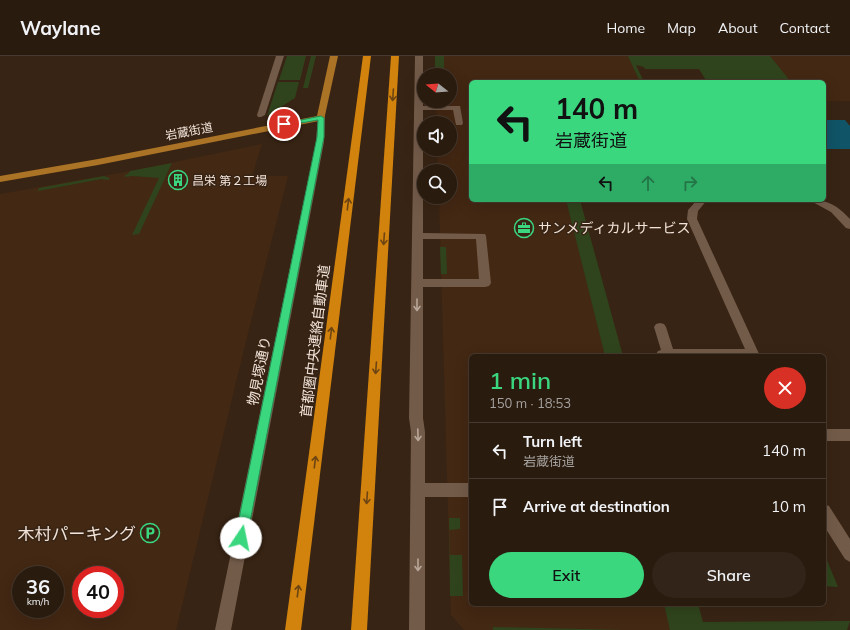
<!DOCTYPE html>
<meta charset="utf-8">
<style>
body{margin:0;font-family:Mulish,"Noto Sans JP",sans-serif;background:#322418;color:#f1f3f6;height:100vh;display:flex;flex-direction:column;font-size:15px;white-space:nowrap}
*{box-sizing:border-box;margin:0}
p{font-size:13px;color:#a5a19e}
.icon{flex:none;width:22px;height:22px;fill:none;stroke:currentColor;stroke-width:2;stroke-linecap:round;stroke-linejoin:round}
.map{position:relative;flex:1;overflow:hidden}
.drawer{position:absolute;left:469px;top:298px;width:357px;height:252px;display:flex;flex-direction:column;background:#2a1b0f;border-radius:6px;box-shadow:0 4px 16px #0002,0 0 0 1px #46392f}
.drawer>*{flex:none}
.guide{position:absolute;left:469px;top:24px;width:357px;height:122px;border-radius:6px;box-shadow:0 4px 16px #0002,0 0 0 1px #46392f;background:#3ad77f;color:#111;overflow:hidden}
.needle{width:26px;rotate:287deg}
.buttons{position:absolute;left:417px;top:12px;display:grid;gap:8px}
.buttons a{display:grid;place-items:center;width:40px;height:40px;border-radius:50%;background:#2a1b0f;box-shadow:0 4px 16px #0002,0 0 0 1px #46392f;font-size:20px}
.speed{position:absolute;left:12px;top:510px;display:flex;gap:8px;font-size:20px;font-weight:700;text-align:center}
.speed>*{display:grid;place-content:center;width:52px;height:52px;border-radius:50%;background:#2a1b0f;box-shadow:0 4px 16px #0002,0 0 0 1px #46392f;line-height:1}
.speed small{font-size:10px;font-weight:400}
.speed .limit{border:6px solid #d22;background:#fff;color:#111}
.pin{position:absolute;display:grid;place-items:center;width:34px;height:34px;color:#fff;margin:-17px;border:2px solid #fff;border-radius:50%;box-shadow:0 1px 4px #0007}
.me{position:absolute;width:44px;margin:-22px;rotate:11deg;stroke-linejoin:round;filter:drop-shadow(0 0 3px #0008)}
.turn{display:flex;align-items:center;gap:14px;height:84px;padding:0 20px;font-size:18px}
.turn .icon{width:52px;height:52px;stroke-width:2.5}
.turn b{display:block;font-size:28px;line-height:34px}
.lanes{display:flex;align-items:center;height:38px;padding:0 20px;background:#0003;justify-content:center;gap:20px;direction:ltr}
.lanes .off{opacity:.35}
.round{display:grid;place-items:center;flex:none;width:42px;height:42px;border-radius:21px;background:#322418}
.summary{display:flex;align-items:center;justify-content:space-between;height:68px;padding:0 20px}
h1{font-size:24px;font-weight:600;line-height:30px;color:#3ad77f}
.action{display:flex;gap:8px;margin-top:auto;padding:8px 20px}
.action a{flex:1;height:46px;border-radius:24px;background:#3ad77f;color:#111;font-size:16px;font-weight:600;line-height:46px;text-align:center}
.action a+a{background:#322418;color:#f1f3f6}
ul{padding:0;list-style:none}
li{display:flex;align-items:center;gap:12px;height:56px;padding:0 20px;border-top:1px solid #46392f}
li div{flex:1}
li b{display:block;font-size:15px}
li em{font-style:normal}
header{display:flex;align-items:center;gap:24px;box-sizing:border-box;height:56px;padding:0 20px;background:#2a1b0f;border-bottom:1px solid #46392f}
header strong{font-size:19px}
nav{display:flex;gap:22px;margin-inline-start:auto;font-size:14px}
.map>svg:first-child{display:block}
</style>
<header>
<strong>Waylane</strong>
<nav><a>Home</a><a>Map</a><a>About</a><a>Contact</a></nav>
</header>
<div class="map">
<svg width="850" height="574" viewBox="0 0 850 574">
<rect width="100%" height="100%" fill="#382414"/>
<g fill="#432813" fill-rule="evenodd">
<polygon points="435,0 850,0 850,45 824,45 824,26 718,26 708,9 636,9 644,26 471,26 471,144 566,144 605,300 471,300 471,548 667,548 673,574 464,574 451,559 439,141 450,141 450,115 438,115 437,93 450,93 450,67 437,67 436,48 436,45 450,45 450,19 435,19"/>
<path d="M262,88L252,120H288L246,285L176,574H0V138L131,115ZM21,519H55V553H21ZM81,519H115V553H81Z"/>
</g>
<g fill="#2f441c">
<polygon points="287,0 306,0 300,24 279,24"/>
<polygon points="311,0 316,0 308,32 303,32"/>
<rect x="435" y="0" width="9" height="19"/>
<polygon points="628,0 770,0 791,26 707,26 699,13 645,13 644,11 636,9 644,26 640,26"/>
<polygon points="278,26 299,26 295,42 267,60"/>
<polygon points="172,107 139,178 132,179 159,122 132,120 125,121 125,119 128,118 130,115"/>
<polygon points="104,120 109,122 109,124 101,123 38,135 39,132"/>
<polygon points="566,144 580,144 623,300 605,300"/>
<polygon points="440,191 446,191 447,218 441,218"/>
<polygon points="449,462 460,462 460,473 449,474 449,499 462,499 463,540 450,540"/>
<polygon points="824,497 838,531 824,530"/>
<polygon points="664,548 698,548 703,566 850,565 847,574 670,574"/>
<polygon points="493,571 626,574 493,574"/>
</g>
<polygon fill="#105467" points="824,64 845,64 850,70 850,93 824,93"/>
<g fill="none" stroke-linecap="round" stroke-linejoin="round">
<g fill="#735b49" fill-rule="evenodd">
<polygon points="276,0 284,0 265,59 261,61 258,61 257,59"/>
<path d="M415,0H423V50H460L463,67L462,69H456L453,54H423V177L485,178L486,180L491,227L489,230L485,231H423V362L425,376V427H471V441H425V574H409L411,376L409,362ZM423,183H476L479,223H423Z"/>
<polygon points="318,60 324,60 325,62 324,86 231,574 215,574 316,86"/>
<polygon points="697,144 707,144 698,155 697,163 760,300 657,300 656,298 658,295 661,294 654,271 656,268 660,267 664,268 666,271 673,293 745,293 687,163 688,154"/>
<path d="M809,144C828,144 837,149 850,163V173L846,172L831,156Z"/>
<rect x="824" y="373" width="26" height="12"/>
<polygon points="824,448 829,450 850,483 850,506 845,503 824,470"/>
</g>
<polygon fill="#ab7325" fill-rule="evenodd" points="330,0 338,0 324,64 98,109 0,126 0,120 98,103 317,60"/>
<g fill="#d1830d" fill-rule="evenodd">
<polygon points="363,0 371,0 301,574 285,574"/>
<polygon points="391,0 399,0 367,574 351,574"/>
</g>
</g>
<defs><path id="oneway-shaft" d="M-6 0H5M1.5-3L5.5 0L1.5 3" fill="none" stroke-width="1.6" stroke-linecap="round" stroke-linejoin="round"/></defs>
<g stroke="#6e4512">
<use href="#oneway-shaft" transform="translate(393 39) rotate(94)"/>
<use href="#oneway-shaft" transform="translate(348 148) rotate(-83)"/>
<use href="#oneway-shaft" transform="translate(384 183) rotate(94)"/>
<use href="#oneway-shaft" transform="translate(331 277) rotate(-83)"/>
<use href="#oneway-shaft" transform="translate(376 312) rotate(94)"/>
<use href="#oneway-shaft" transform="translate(315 406) rotate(-83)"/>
<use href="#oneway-shaft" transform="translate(367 442) rotate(94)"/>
<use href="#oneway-shaft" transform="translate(298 535) rotate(-83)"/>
</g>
<g stroke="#b8a698">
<use href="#oneway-shaft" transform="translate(417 249) rotate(90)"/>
<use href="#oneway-shaft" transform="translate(418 379) rotate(88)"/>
<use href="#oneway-shaft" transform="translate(418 509) rotate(90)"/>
</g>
<polygon fill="#3ad77f" stroke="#268c53" points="321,60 324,62 324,81 247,482 245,486 241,488 237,486 235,482 317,81 318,64 284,70 281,68"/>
<defs>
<g id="building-ring" transform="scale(1)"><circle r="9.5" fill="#382414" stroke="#3ad77f" stroke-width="1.5"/><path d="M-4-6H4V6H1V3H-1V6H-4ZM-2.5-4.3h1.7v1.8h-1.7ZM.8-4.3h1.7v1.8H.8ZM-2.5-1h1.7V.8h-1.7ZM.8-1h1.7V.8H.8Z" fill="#3ad77f"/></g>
<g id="office-ring" transform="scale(1)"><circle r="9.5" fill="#382414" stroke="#3ad77f" stroke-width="1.5"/><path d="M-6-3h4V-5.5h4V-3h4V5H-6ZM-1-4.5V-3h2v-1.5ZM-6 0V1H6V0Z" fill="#3ad77f"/></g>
<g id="parking-ring" transform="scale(1)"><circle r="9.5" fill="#382414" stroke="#3ad77f" stroke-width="1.5"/><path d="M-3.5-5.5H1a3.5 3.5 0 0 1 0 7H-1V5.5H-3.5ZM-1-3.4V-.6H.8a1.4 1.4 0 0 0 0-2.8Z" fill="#3ad77f"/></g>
</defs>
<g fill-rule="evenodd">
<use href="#building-ring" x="178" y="124"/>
<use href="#office-ring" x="524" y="172"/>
<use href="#parking-ring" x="150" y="477"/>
</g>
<g text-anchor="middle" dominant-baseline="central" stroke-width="3" stroke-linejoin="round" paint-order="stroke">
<g font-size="12" fill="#f1e3d9" stroke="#382414">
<text transform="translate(189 75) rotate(-11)">岩蔵街道</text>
</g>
<g font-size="12" fill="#f1e3d9" stroke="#382414" text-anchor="start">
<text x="192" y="124">昌栄 第２工場</text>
</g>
<g font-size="14" fill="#f1e3d9" stroke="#382414" text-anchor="start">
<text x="538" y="172">サンメディカルサービス</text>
</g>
<g font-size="14" fill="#f1e3d9" stroke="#382414">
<text transform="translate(315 285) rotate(-83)">首都圏中央連絡自動車道</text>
<text transform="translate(259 315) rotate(-79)">物見塚通り</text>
</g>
<g font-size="17" fill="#f1e3d9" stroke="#382414" text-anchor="end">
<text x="136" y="477">木村パーキング</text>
</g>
</g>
</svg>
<div class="buttons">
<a><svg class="needle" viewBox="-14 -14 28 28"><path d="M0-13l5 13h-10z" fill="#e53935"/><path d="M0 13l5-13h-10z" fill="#a5a19e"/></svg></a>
<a><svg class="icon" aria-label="sound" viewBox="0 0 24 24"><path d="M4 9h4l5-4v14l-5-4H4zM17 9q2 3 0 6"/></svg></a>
<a><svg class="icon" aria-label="search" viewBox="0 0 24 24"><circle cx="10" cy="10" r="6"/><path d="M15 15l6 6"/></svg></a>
</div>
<div class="speed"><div>36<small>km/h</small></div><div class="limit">40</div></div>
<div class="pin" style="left:284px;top:68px;background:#d93025"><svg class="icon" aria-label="arrive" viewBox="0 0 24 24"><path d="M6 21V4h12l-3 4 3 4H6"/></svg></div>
<svg class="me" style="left:241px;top:482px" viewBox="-20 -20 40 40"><circle r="19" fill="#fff"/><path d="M0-13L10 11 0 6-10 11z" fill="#3ad77f"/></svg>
<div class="guide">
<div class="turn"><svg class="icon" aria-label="left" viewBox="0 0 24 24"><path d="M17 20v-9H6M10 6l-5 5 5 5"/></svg><div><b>140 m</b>岩蔵街道</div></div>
<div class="lanes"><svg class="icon" aria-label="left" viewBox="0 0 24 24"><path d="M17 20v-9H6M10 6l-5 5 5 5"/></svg><svg class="icon off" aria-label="ahead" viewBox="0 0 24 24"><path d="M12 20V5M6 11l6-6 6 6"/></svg><svg class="icon off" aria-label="right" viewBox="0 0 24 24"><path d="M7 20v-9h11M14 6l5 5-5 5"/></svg></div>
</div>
<section class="drawer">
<div class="summary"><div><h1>1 min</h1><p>150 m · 18:53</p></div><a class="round" style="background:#d93025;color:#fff"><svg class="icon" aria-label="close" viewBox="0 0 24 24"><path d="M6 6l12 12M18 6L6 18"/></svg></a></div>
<ul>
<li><svg class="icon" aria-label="left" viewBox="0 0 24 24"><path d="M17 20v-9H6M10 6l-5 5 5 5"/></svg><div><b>Turn left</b><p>岩蔵街道</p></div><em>140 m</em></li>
<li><svg class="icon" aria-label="arrive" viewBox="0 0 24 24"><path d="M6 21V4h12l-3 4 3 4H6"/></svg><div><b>Arrive at destination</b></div><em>10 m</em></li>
</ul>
<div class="action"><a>Exit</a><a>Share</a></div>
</section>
</div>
